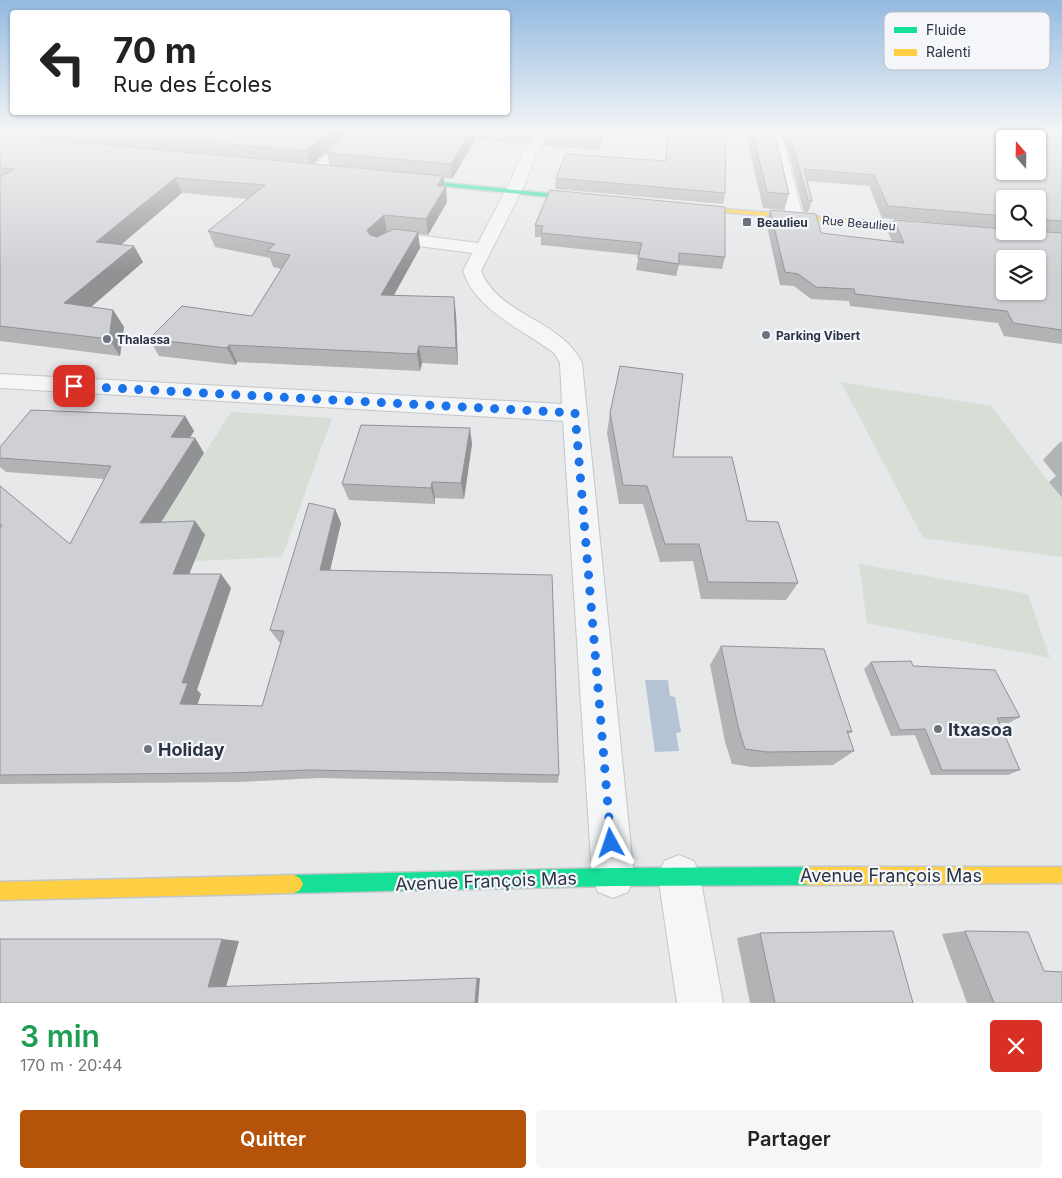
<!DOCTYPE html>
<html lang="fr">
<meta charset="utf-8">
<style>
body{margin:0;font-family:Inter,sans-serif;background:#f6f6f6;color:#222;height:100vh;display:flex;flex-direction:column;font-size:19px;white-space:nowrap}
*{box-sizing:border-box;margin:0}
p{font-size:16px;color:#767676}
.icon{flex:none;width:28px;height:28px;fill:none;stroke:currentColor;stroke-width:2;stroke-linecap:round;stroke-linejoin:round}
.map{position:relative;height:1003px;overflow:hidden}
.panel{display:flex;flex-direction:column;background:#fff;flex:1}
.panel>*{flex:none}
.guide{position:absolute;left:10px;top:10px;width:500px;height:105px;border-radius:5px;box-shadow:0 1px 4px #0004;background:#fff;color:#222;overflow:hidden}
.needle{width:32px;rotate:340deg}
.controls{position:absolute;left:996px;top:130px;display:grid;gap:10px}
.controls a{display:grid;place-items:center;width:50px;height:50px;border-radius:5px;background:#fff;box-shadow:0 1px 4px #0004;font-size:25px}
.pin{position:absolute;display:grid;place-items:center;width:42px;height:42px;color:#fff;margin:-21px;border-radius:10px;box-shadow:0 2px 8px #0006}
.me{position:absolute;width:55px;margin:-28px;rotate:355deg;stroke-linejoin:round;filter:drop-shadow(0 0 4px #0008)}
.turn{display:flex;align-items:center;gap:18px;height:105px;padding:0 20px;font-size:22px}
.turn .icon{width:65px;height:65px;stroke-width:2.5}
.turn b{display:block;font-size:35px;line-height:42px}
.round{display:grid;place-items:center;flex:none;width:52px;height:52px;border-radius:5px;background:#f6f6f6}
.overview{display:flex;align-items:center;justify-content:space-between;height:85px;padding:0 20px}
h1{font-size:30px;font-weight:600;line-height:38px;color:#1e9e55}
.cta{display:flex;gap:10px;margin-top:auto;padding:10px 20px}
.cta a{flex:1;height:58px;border-radius:5px;background:#b45309;color:#fff;font-size:20px;font-weight:600;line-height:58px;text-align:center}
.cta a+a{background:#f6f6f6;color:#222}
.map>svg:first-child{display:block}
</style>
<div class="map">
<svg width="1062" height="1003" viewBox="0 0 1062 1003">
<rect width="100%" height="100%" fill="#e6e8ea"/>
<g fill="#d6ded6">
<polygon points="841,382 991,406 1062,499 1062,557 923,538"/>
<polygon points="231,412 332,418 282,557 195,561 205,535 153,537 163,518"/>
<polygon points="859,564 1028,594 1050,658 867,623"/>
</g>
<polygon fill="#b4c4d5" points="645,680 668,680 670,696 675,697 681,732 676,733 679,751 655,752"/>
<g fill="none" stroke-linecap="round" stroke-linejoin="round">
<g stroke="#c4c6c8" stroke-width="2">
<g id="street">
<polygon points="351,131 366,131 321,175 311,175 308,172 311,169"/>
<path d="M538,131H552L536,154L525,184L481,271C499,316 562,320 582,363L634,877L628,892L613,898L598,892L592,877L563,421L0,388V374L562,404L560,363L555,354C523,329 477,312 463,271L472,253L396,243L384,248L378,247L375,243L387,233L393,232L478,243L509,184L522,154Z"/>
<polygon points="707,131 781,132 803,217 801,221 789,221 787,217 770,139 714,135"/>
<polygon points="679,855 694,861 700,876 723,1003 677,1003 658,876 664,861"/>
</g>
</g>
<g stroke="#c4c6c8" stroke-width="3">
<g id="fast">
<polygon points="407,179 586,197 589,199 586,201 405,182 405,180"/>
<polygon points="808,867 814,870 817,876 814,882 808,885 613,886 294,893 288,890 285,884 288,878 294,875 613,868"/>
</g>
</g>
<g stroke="#c4c6c8" stroke-width="3">
<g id="slow">
<polygon points="688,206 930,226 934,228 930,230 686,209 685,208"/>
<polygon points="808,867 1062,867 1062,883 808,885 802,882 799,876 802,870"/>
<polygon points="294,875 300,878 303,884 300,890 294,893 0,900 0,882"/>
</g>
</g>
<use href="#street" fill="#f5f6f7" fill-rule="evenodd"/>
<use href="#fast" fill="#16e098" fill-rule="evenodd"/>
<use href="#slow" fill="#ffcf43" fill-rule="evenodd"/>
</g>
<g fill="#b1b3b5">
<polygon points="0,131 348,131 313,164 330,166 327,153 350,131 535,131 526,144 475,140 452,179 444,178 447,202 428,235 418,234 420,248 394,295 456,314 458,365 422,363 420,371 237,362 236,365 159,356 149,339 252,316 281,269 273,267 270,258 215,247 208,231 248,199 182,193 122,244 143,262 91,307 113,310 124,327 120,356 0,341"/>
<polygon points="544,131 605,131 599,150 544,146"/>
<polygon points="668,131 726,131 725,193 723,204 555,189 556,178 665,161"/>
<polygon points="749,131 774,131 789,194 784,210 763,208 747,139"/>
<polygon points="780,131 1052,131 1062,133 1062,344 1004,336 998,323 850,306 849,301 811,299 794,286 780,285 766,222 770,210 821,233 892,241 888,232 894,220 1038,231 1038,199 1005,199 1005,229 882,218 869,186 807,181 812,201 808,212 804,212 783,132"/>
<polygon points="550,190 725,257 722,269 679,265 676,276 636,270 639,255 541,245 541,237 535,237 535,225"/>
<polygon points="610,413 673,457 747,521 798,583 786,600 701,599 693,561 660,562 643,504 619,504 607,433"/>
<polygon points="185,416 194,431 190,438 195,438 204,453 161,522 195,521 205,535 189,574 221,574 231,588 197,690 201,694 197,705 262,706 281,642 279,642 270,630 335,509 341,523 330,570 559,775 558,783 319,778 239,782 0,784 0,486 70,544 104,479 6,472 0,467 0,447"/>
<polygon points="1060,442 1062,442 1062,498 1049,482 1056,476 1043,460"/>
<polygon points="472,444 464,499 435,498 435,504 349,500 342,484"/>
<polygon points="721,646 852,732 848,734 854,751 833,765 752,767 732,764 725,742 710,665"/>
<polygon points="871,662 1020,717 1009,723 999,723 1020,770 1008,775 931,775 915,735 891,736 864,669"/>
<polygon points="965,931 1044,971 1062,1003 967,1003 942,934"/>
<polygon points="760,933 913,1003 750,1003 737,938"/>
</g>
<g fill="#909294">
<polygon points="329,131 348,131 311,166 307,151"/>
<polygon points="471,131 475,131 475,140 452,179 451,164"/>
<polygon points="526,131 535,131 526,144"/>
<polygon points="602,131 605,131 599,150 600,136"/>
<polygon points="443,176 445,188 446,186 447,202 428,235 426,219 437,186"/>
<polygon points="175,178 182,193 105,258 96,242"/>
<polygon points="384,215 387,231 370,246 367,230"/>
<polygon points="418,232 420,248 385,311 381,295"/>
<polygon points="134,246 143,262 76,320 64,303"/>
<polygon points="454,297 456,314 458,365 456,348"/>
<polygon points="113,310 124,327 120,356 109,339"/>
<polygon points="229,345 237,362 236,365 227,348"/>
<polygon points="419,346 422,363 420,371 417,354"/>
<polygon points="185,416 194,431 181,452 171,437"/>
<polygon points="470,428 472,444 464,499 461,483"/>
<polygon points="195,438 204,453 152,537 140,523"/>
<polygon points="432,482 435,498 435,504 431,488"/>
<polygon points="335,509 341,523 327,584 320,570"/>
<polygon points="195,521 205,535 184,587 173,574"/>
<polygon points="221,574 231,588 197,690 201,694 194,715 180,704 182,683"/>
<polygon points="222,939 239,941 226,987 208,987"/>
<polygon points="477,978 480,978 478,1003 475,1003"/>
</g>
<g fill="#ced0d3" stroke="#909294" fill-rule="evenodd">
<polygon points="81,131 329,131 307,151"/>
<polygon points="350,131 471,131 451,164 327,153"/>
<polygon points="544,131 602,131 600,136"/>
<polygon points="669,131 726,131 725,193 556,178 566,154 666,161"/>
<polygon points="752,131 774,131 789,194 767,192"/>
<path d="M789,131H1052L1062,133V221L1038,219V199H1005V216L888,206L874,175L804,169L812,201L808,200ZM1005,139H1038V171H1005Z"/>
<polygon points="0,135 443,176 437,186 446,186 426,219 384,215 367,230 370,235 377,237 394,229 418,232 381,295 454,297 456,348 419,346 417,354 229,345 227,348 149,339 182,306 252,316 290,255 267,251 275,244 208,231 265,185 175,178 96,242 134,246 64,303 113,310 109,339 0,326 0,177 15,169 0,168"/>
<polygon points="550,190 725,207 725,257 679,253 679,264 638,258 642,243 541,233 543,226 535,225"/>
<path d="M770,210L816,214L821,233L904,243L894,220L1005,229V231H1034L1062,233V330L1013,323L1007,311L855,294L854,289L816,287L798,274L785,272ZM1005,259H1038V291H1005Z"/>
<polygon points="620,366 683,374 673,457 732,457 747,521 778,522 798,583 708,582 699,544 665,544 647,486 623,485 610,413"/>
<polygon points="31,410 185,416 171,437 195,438 140,523 195,521 173,574 221,574 182,683 188,683 180,704 262,706 284,631 270,630 309,503 335,509 320,570 552,575 559,775 310,770 227,773 0,775 0,528 2,525 0,525 0,486 70,544 111,466 0,458 0,447"/>
<polygon points="361,425 470,428 461,483 432,482 431,488 342,484"/>
<polygon points="721,646 824,649 852,732 847,731 854,751 767,752 745,749 738,726"/>
<polygon points="911,661 913,666 995,670 1020,717 997,718 1020,770 942,770 925,729 900,730 871,662"/>
<polygon points="893,931 913,1003 775,1003 760,933"/>
<polygon points="965,931 1028,932 1044,971 1062,972 1062,1003 994,1003"/>
<polygon points="0,939 222,939 208,987 477,978 475,1003 0,1003"/>
</g>
<linearGradient id="sky" x2="0" y2="1"><stop stop-color="#93bae0"/><stop offset="0.48" stop-color="#f4f5f6"/><stop offset="1" stop-color="#f4f5f6" stop-opacity="0"/></linearGradient>
<rect width="1062" height="272" fill="url(#sky)"/>
<g fill="none" stroke-linecap="round" stroke-linejoin="round">
<polyline stroke="#1a73e8" stroke-width="9" stroke-dasharray="0 16.2" points="74,386 575,413 611,843"/>
</g>
<g fill="#6c737f" stroke="#f4f6f9" stroke-width="2">
<rect x="742" y="217" width="10" height="10" rx="2.5"/>
<circle cx="766" cy="335" r="5"/>
<circle cx="107" cy="339" r="5"/>
<circle cx="938" cy="729" r="5"/>
<circle cx="148" cy="749" r="5"/>
</g>
<g text-anchor="middle" dominant-baseline="central" stroke-width="4.5" stroke-linejoin="round" paint-order="stroke">
<g font-size="12" font-weight="bold" fill="#2b3445" stroke="#f4f6f9" text-anchor="start">
<text x="757" y="222">Beaulieu</text>
<text x="776" y="335">Parking Vibert</text>
<text x="117" y="339">Thalassa</text>
</g>
<g font-size="12" fill="#2b3445" stroke="#f4f6f9">
<text transform="translate(859 223) rotate(5)">Rue Beaulieu</text>
</g>
<g font-size="18" font-weight="bold" fill="#2b3445" stroke="#f4f6f9" text-anchor="start">
<text x="948" y="729">Itxasoa</text>
<text x="158" y="749">Holiday</text>
</g>
<g font-size="18" fill="#2b3445" stroke="#f4f6f9">
<text x="891" y="875">Avenue François Mas</text>
<text transform="translate(486 881) rotate(-2)">Avenue François Mas</text>
</g>
</g>
<rect x="884" y="12" width="166" height="58" rx="8" fill="#f4f6f9" stroke="#b8bcc3" stroke-width="1"/>
<rect x="894" y="27" width="23" height="6" fill="#16e098"/>
<rect x="894" y="49" width="23" height="7" fill="#ffcf43"/>
<g font-size="14" fill="#2b3445">
<text x="926" y="35">Fluide</text>
<text x="926" y="57">Ralenti</text>
</g>
</svg>
<div class="controls">
<a><svg class="needle" viewBox="-14 -14 28 28"><path d="M0-13l5 13h-10z" fill="#e53935"/><path d="M0 13l5-13h-10z" fill="#767676"/></svg></a>
<a><svg class="icon" aria-label="search" viewBox="0 0 24 24"><circle cx="10" cy="10" r="6"/><path d="M15 15l6 6"/></svg></a>
<a><svg class="icon" aria-label="layers" viewBox="0 0 24 24"><path d="M12 4l9 5-9 5-9-5zM3 14l9 5 9-5"/></svg></a>
</div>
<div class="pin" style="left:74px;top:386px;background:#d93025"><svg class="icon" aria-label="arrive" viewBox="0 0 24 24"><path d="M6 21V4h12l-3 4 3 4H6"/></svg></div>
<svg class="me" style="left:611px;top:843px" viewBox="-20 -20 40 40"><path d="M0-17L14 15 0 8-14 15z" fill="#1a73e8" stroke="#fff" stroke-width="4"/></svg>
<div class="guide">
<div class="turn"><svg class="icon" aria-label="left" viewBox="0 0 24 24"><path d="M17 20v-9H6M10 6l-5 5 5 5"/></svg><div><b>70 m</b>Rue des Écoles</div></div>
</div>
</div>
<section class="panel">
<div class="overview"><div><h1>3 min</h1><p>170 m · 20:44</p></div><a class="round" style="background:#d93025;color:#fff"><svg class="icon" aria-label="close" viewBox="0 0 24 24"><path d="M6 6l12 12M18 6L6 18"/></svg></a></div>
<div class="cta"><a>Quitter</a><a>Partager</a></div>
</section>
